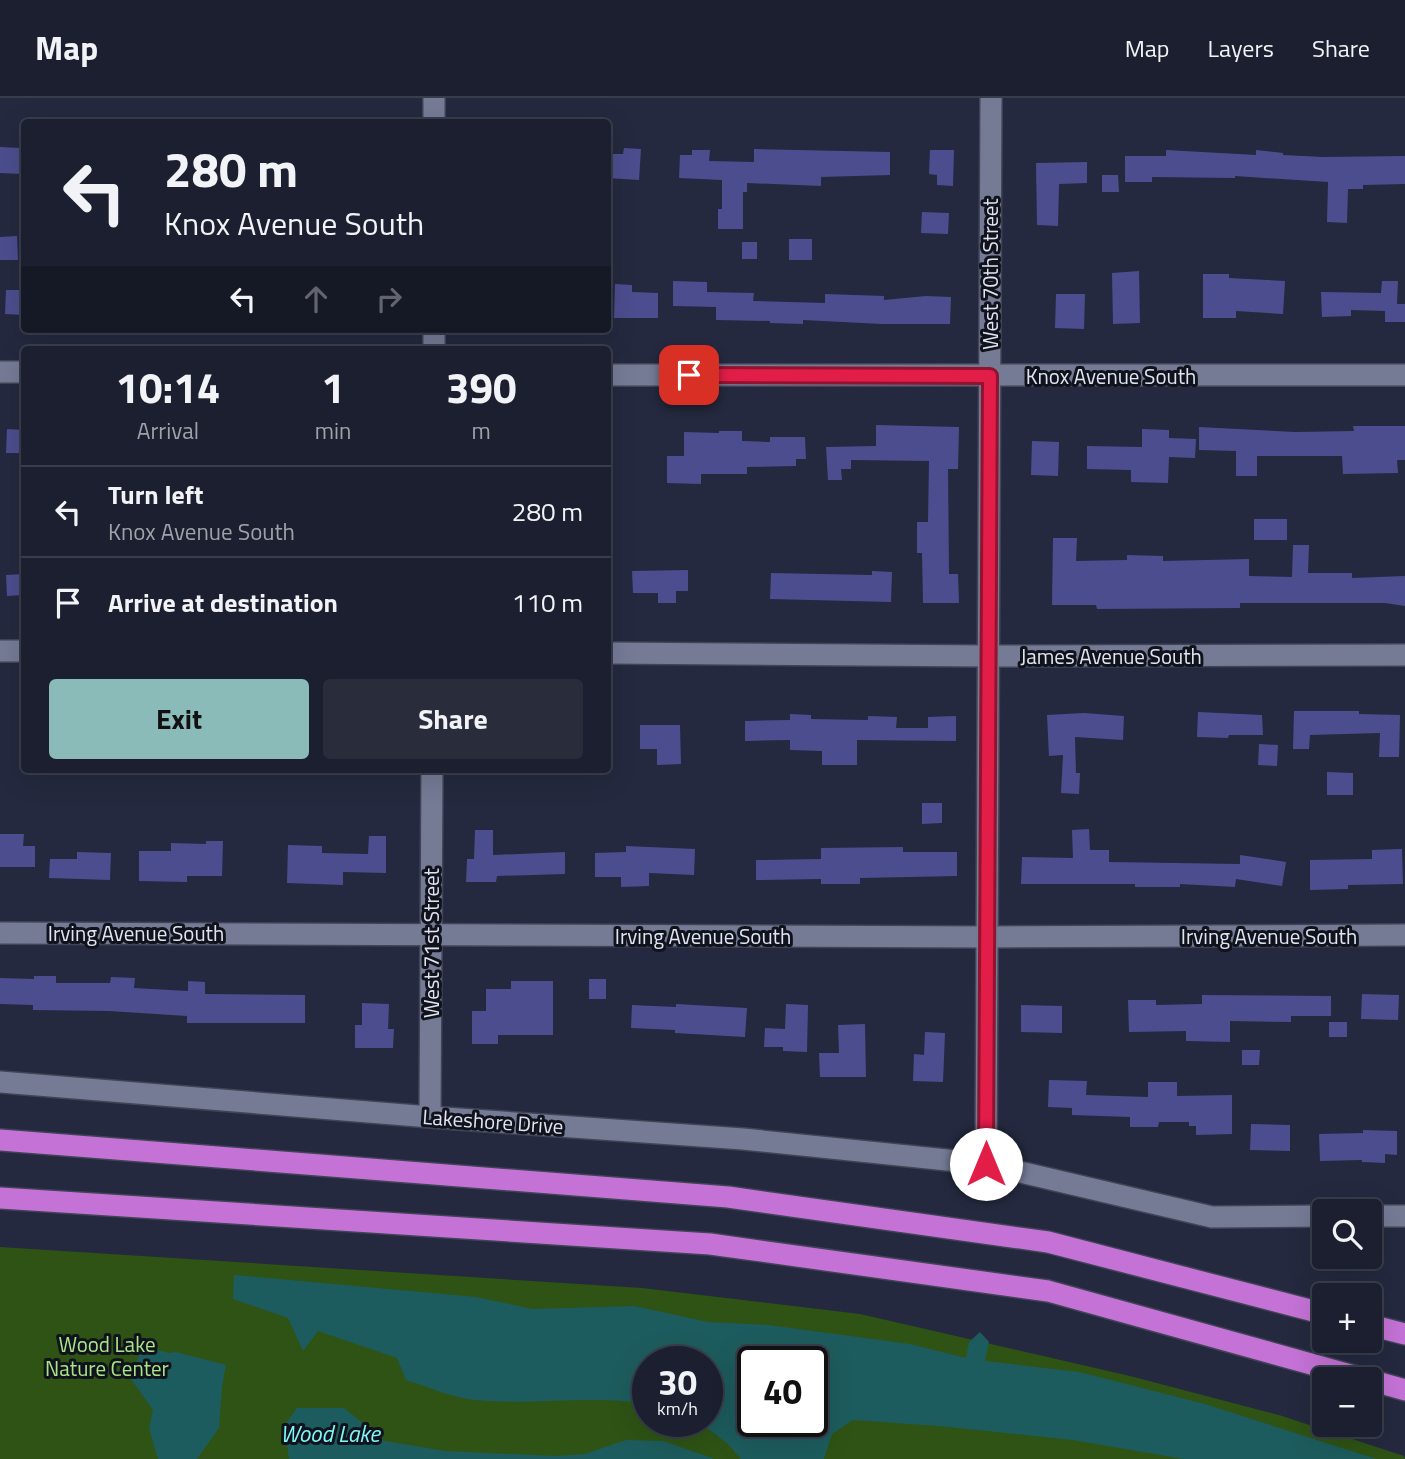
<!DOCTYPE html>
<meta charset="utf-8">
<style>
body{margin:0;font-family:"Titillium Web",sans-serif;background:#282c3b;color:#f1f3f6;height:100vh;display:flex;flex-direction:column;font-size:26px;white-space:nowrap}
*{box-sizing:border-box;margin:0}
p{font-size:23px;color:#a0a2aa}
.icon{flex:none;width:38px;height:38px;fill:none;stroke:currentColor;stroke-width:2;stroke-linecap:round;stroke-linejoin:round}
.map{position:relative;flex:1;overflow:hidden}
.side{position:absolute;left:21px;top:248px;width:590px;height:427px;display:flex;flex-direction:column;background:#1b1f2f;border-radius:7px;box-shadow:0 7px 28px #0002,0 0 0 2px #393d4b}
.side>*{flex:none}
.banner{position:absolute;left:21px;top:21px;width:590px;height:214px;border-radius:7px;box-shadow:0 7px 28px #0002,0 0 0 2px #393d4b;background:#1b1f2f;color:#f1f3f6;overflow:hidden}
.buttons{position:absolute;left:1312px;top:1101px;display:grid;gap:14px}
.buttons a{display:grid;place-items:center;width:70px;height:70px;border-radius:7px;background:#1b1f2f;box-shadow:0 7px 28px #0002,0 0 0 2px #393d4b;font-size:35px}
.speed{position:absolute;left:632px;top:1248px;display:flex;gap:14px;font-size:35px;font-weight:700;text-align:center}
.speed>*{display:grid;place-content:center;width:91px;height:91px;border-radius:50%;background:#1b1f2f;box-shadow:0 7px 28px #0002,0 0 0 2px #393d4b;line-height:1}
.speed small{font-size:18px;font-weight:400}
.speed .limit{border:4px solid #111;border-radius:10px;background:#fff;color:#111}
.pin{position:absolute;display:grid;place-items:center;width:60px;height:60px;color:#fff;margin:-30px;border-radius:14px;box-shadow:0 4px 10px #0006}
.me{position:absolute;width:77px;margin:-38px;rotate:0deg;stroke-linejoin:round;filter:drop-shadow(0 0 5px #0008)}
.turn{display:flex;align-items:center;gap:24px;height:147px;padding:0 28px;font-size:32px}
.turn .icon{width:91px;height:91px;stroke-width:2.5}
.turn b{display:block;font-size:49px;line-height:60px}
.lanes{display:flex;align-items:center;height:66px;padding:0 28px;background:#0003;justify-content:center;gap:35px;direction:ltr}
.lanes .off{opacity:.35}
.eta{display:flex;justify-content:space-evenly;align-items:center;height:119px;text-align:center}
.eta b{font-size:42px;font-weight:700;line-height:49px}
.action{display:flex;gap:14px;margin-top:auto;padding:14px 28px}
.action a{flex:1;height:80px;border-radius:7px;background:#8bbbb9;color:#111;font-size:28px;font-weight:700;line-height:80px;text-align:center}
.action a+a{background:#282c3b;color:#f1f3f6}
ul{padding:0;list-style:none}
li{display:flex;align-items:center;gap:21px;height:91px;padding:0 28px;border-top:2px solid #393d4b}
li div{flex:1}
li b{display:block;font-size:26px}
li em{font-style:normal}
header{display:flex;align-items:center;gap:42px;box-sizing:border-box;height:98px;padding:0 35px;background:#1b1f2f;border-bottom:2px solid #393d4b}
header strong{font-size:33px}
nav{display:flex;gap:38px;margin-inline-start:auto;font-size:24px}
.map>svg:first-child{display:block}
</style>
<header>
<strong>Map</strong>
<nav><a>Map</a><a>Layers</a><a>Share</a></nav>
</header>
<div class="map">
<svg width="1405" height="1361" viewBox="0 0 1405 1361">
<rect width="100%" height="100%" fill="#24293f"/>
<path fill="#2e5315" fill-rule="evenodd" d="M0,1149L642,1190L860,1216L1130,1278L1279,1317L1404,1358L1405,1361H0ZM648,1264H707V1323H648ZM752,1264H812V1323H752Z"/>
<g fill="#1d5c5e" fill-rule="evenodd">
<path d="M234,1177L476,1199L532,1211L634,1208L708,1224L768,1227L910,1246L966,1260L969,1244L980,1234L989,1244L985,1263L1079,1274L1205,1306L1376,1361H1184L1073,1342L939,1328L853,1322L832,1336L824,1361H741L728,1346L698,1323H707V1264H648L647,1306C588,1296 528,1309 468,1301C448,1298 426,1288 406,1282L397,1260L318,1233L303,1253L288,1220L233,1201ZM752,1264H812V1323H752Z"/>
<polygon points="142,1248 169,1255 176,1254 226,1267 222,1289 219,1330 197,1361 158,1361 149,1330 153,1312 131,1281"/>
<polygon points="297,1310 344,1310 385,1343 445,1353 556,1358 585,1356 626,1342 663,1343 715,1361 289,1361 284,1328"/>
</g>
<g fill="#4c4d8e">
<polygon points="0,49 21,50 21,76 0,75"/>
<polygon points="624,50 641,51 639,82 607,80 607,56 623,56"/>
<polygon points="754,51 890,54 890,77 821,79 821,88 747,85 747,94 743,94 743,131 718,131 718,111 722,111 722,82 679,80 680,57 692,57 692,52 710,52 709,63 754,64"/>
<polygon points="930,52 954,52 953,88 937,87 937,77 929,76"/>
<polygon points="1166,52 1256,57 1256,52 1283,55 1283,57 1323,59 1405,58 1405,86 1363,87 1363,91 1348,91 1347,125 1327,124 1328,84 1235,78 1235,80 1152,79 1152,84 1125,84 1125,58 1166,58"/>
<polygon points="1087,64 1087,85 1059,86 1058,128 1037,127 1036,65"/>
<polygon points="1102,77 1118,77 1119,94 1102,94"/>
<polygon points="922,114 949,115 948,136 921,135"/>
<polygon points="17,138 18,162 0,162 0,139"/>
<rect x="789" y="141" width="23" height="21"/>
<rect x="742" y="144" width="15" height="17"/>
<polygon points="1139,173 1140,225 1113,226 1112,175"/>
<polygon points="1203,176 1229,176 1229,180 1285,183 1283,216 1236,213 1236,220 1203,220"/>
<polygon points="673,183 707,184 707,194 754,195 753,203 825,205 825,196 884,198 884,202 926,198 951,199 950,226 882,226 803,222 803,226 770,225 770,223 716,222 716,209 673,208"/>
<polygon points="1382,183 1398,183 1397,206 1405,206 1405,224 1385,224 1385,213 1351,212 1351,218 1322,219 1321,194 1381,195"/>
<polygon points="615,186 632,187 632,194 658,195 658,220 614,220"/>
<polygon points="6,192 24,192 24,217 5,216"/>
<polygon points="1056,196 1085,196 1084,231 1055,230"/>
<polygon points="876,327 959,329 958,371 948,371 949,476 958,476 959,505 923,505 922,455 917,455 917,424 928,424 929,363 851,362 851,371 841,371 842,382 828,382 826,349 876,348"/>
<polygon points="1353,328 1405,328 1405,362 1397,362 1398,375 1343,376 1342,358 1257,358 1257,378 1236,378 1236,353 1199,352 1199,329 1295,334 1354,333"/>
<polygon points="7,331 24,332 24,355 6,355"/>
<polygon points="1142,331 1169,332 1169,340 1196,341 1195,360 1169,359 1168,385 1131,384 1131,372 1087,371 1087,348 1142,349"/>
<polygon points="719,333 742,333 742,343 770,344 770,339 805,339 806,361 796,361 796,368 747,369 747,376 701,376 701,386 667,385 667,358 684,358 684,334 719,335"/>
<polygon points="1032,343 1059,344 1058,378 1031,377"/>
<rect x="1254" y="421" width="33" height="21"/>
<polygon points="1053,440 1077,440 1076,463 1127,462 1127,457 1163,458 1163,463 1249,461 1249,478 1292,479 1293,447 1309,447 1308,475 1352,475 1352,480 1405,478 1405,508 1385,505 1240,505 1240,510 1097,511 1096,507 1052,507"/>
<polygon points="688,472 688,493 676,493 676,505 658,505 658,495 633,495 632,473"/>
<polygon points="872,473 892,474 891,504 770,501 771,475 872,477"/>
<polygon points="24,476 24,497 7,498 6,477"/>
<polygon points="1294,613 1359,613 1359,616 1400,617 1399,659 1379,659 1380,635 1310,637 1309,651 1293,651"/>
<polygon points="1198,614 1262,617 1263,637 1229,637 1228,640 1197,639"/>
<polygon points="1084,615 1124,618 1123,642 1075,639 1076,675 1080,675 1079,696 1061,695 1063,657 1049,658 1047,617"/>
<polygon points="790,616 811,617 811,621 868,622 868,618 897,619 896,630 928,630 928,619 956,618 956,643 857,642 857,667 822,667 822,653 790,652 790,642 745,643 745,623 790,622"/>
<polygon points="640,627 680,627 681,666 657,667 657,651 640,651"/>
<polygon points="1259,646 1278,647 1277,668 1258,667"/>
<polygon points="1327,674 1353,675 1353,697 1327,697"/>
<polygon points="922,705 942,705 942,725 922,726"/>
<polygon points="1089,731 1090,752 1109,752 1109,764 1240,766 1240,757 1286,764 1282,788 1236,781 1235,789 1180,786 1180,789 1135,789 1135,786 1021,786 1022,759 1073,760 1072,732"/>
<polygon points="475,732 493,732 493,757 565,754 565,776 497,778 496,784 466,784 467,761 474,761"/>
<polygon points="0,736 24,736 23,748 35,748 35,769 0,769"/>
<polygon points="369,738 386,738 386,775 343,774 343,787 287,785 288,747 322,748 322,755 368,756"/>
<polygon points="206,743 223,743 222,778 187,778 187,784 139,783 139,753 171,753 171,745 206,746"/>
<polygon points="626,748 695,751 694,777 649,775 649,788 621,789 621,779 595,779 595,755 626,754"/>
<polygon points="903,749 903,754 957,754 957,778 860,780 860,786 821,786 821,781 756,782 756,762 821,761 821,750"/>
<polygon points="1402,751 1403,786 1348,787 1348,791 1310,792 1310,762 1372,761 1372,752"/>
<polygon points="77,754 111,755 110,782 49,780 50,761 77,761"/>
<polygon points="34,878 56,878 56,885 110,885 111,879 135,880 134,890 188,893 188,883 205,884 205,896 305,897 305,925 187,925 187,918 109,913 33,912 33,907 0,906 0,880 34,881"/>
<rect x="589" y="881" width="17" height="20"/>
<polygon points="511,883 553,883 553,937 498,937 498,946 472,946 472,913 486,913 486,891 511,891"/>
<polygon points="1362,896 1399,897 1398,922 1361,921"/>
<polygon points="1202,897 1331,898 1331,918 1291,918 1291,924 1230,923 1230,944 1186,943 1186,933 1129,934 1128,902 1156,902 1156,907 1202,906"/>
<polygon points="362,905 389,906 388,931 394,931 393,950 355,950 355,927 362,927"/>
<polygon points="676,906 747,910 745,939 675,935 675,932 631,930 632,907 676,909"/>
<polygon points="786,906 808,907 807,954 783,953 783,949 764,949 765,930 785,931"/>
<polygon points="1021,907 1062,908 1062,935 1021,934"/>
<rect x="1329" y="924" width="18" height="15"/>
<polygon points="865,926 866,979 820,979 819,955 839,955 838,927"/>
<polygon points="925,934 945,935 943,984 913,983 914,956 924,957"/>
<polygon points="1242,952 1260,952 1259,967 1242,967"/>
<polygon points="1049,982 1087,983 1086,997 1148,999 1148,984 1177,984 1177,998 1232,997 1232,1036 1196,1037 1196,1028 1189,1028 1189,1024 1159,1024 1158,1029 1130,1029 1130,1019 1072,1017 1072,1010 1048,1009"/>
<polygon points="1251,1026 1290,1027 1290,1053 1250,1052"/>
<polygon points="1363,1032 1397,1033 1397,1057 1385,1056 1385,1065 1362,1064 1362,1062 1320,1063 1319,1036 1363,1035"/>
</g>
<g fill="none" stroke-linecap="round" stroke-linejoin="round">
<g stroke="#404456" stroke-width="24">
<g id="minor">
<polyline points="434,24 434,0"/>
<polyline points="434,252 434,231"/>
<polyline points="0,274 24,274"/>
<polyline points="607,277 1405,277"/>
<polyline points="0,553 24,553"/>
<polyline points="607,555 989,558 1405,557"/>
<polyline points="0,835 987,839 1405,837"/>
<polyline points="0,984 430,1019 743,1041 986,1066 1212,1119 1325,1118"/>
<polyline points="430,1019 432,672"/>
<polyline points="986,1066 991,0"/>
<polyline points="1370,1118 1405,1118"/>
</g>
</g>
<g stroke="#404456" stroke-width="24">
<g id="highway">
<polyline points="0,1042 728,1099 1048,1144 1325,1216"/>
<polyline points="0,1100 710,1146 1048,1193 1365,1281"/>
<polyline points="1370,1227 1405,1236"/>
<polyline points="1370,1282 1405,1292"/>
</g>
</g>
<use href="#minor" stroke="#757b95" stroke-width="21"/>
<use href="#highway" stroke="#c472d6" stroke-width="21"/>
</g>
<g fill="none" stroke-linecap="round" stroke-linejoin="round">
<g stroke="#92132f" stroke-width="18">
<polyline id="route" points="689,277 990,278 986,1066"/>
</g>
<use href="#route" stroke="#e11d48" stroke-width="12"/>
</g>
<g text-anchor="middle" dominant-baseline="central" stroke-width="6" stroke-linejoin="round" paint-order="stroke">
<g font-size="21" fill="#dfe3f2" stroke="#10131c">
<text transform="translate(990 176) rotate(-90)">West 70th Street</text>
<text x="1111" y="278">Knox Avenue South</text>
<text x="1111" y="558">James Avenue South</text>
<text x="136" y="835">Irving Avenue South</text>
<text x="703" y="838">Irving Avenue South</text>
<text x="1269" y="838">Irving Avenue South</text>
<text transform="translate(431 845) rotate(-90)">West 71st Street</text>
<text transform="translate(493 1023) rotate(4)">Lakeshore Drive</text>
</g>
<g font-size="21" fill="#aae489" stroke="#10131c">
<text x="107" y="1246">Wood Lake<tspan x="107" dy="24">Nature Center</tspan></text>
</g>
<g font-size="23" font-style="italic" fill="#7ff6f9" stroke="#10131c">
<text x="330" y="1335">Wood Lake</text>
</g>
</g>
</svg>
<div class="buttons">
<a><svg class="icon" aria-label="search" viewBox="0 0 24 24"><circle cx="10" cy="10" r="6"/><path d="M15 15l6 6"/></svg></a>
<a>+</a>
<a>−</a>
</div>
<div class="speed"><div>30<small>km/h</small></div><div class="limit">40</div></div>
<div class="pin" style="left:689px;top:277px;background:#d93025"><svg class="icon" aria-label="arrive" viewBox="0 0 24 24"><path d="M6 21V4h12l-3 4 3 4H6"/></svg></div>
<svg class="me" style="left:986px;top:1066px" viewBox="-20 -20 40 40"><circle r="19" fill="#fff"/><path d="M0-13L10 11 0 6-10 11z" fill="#e11d48"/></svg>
<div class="banner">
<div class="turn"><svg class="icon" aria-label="left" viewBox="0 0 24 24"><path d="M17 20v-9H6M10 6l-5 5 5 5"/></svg><div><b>280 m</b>Knox Avenue South</div></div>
<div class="lanes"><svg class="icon" aria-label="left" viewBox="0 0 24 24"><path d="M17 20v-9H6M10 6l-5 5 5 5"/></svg><svg class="icon off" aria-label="ahead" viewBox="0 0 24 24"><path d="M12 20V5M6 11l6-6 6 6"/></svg><svg class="icon off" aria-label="right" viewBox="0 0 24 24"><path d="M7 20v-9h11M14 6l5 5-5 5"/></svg></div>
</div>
<section class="side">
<div class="eta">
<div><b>10:14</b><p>Arrival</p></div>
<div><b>1</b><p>min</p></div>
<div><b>390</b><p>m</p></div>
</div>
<ul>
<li><svg class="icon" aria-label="left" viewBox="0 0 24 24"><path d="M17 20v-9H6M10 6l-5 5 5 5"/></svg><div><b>Turn left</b><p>Knox Avenue South</p></div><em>280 m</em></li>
<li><svg class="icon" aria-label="arrive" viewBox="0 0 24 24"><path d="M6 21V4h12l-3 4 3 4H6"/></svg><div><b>Arrive at destination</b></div><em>110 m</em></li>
</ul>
<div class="action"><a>Exit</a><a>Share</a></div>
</section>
</div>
